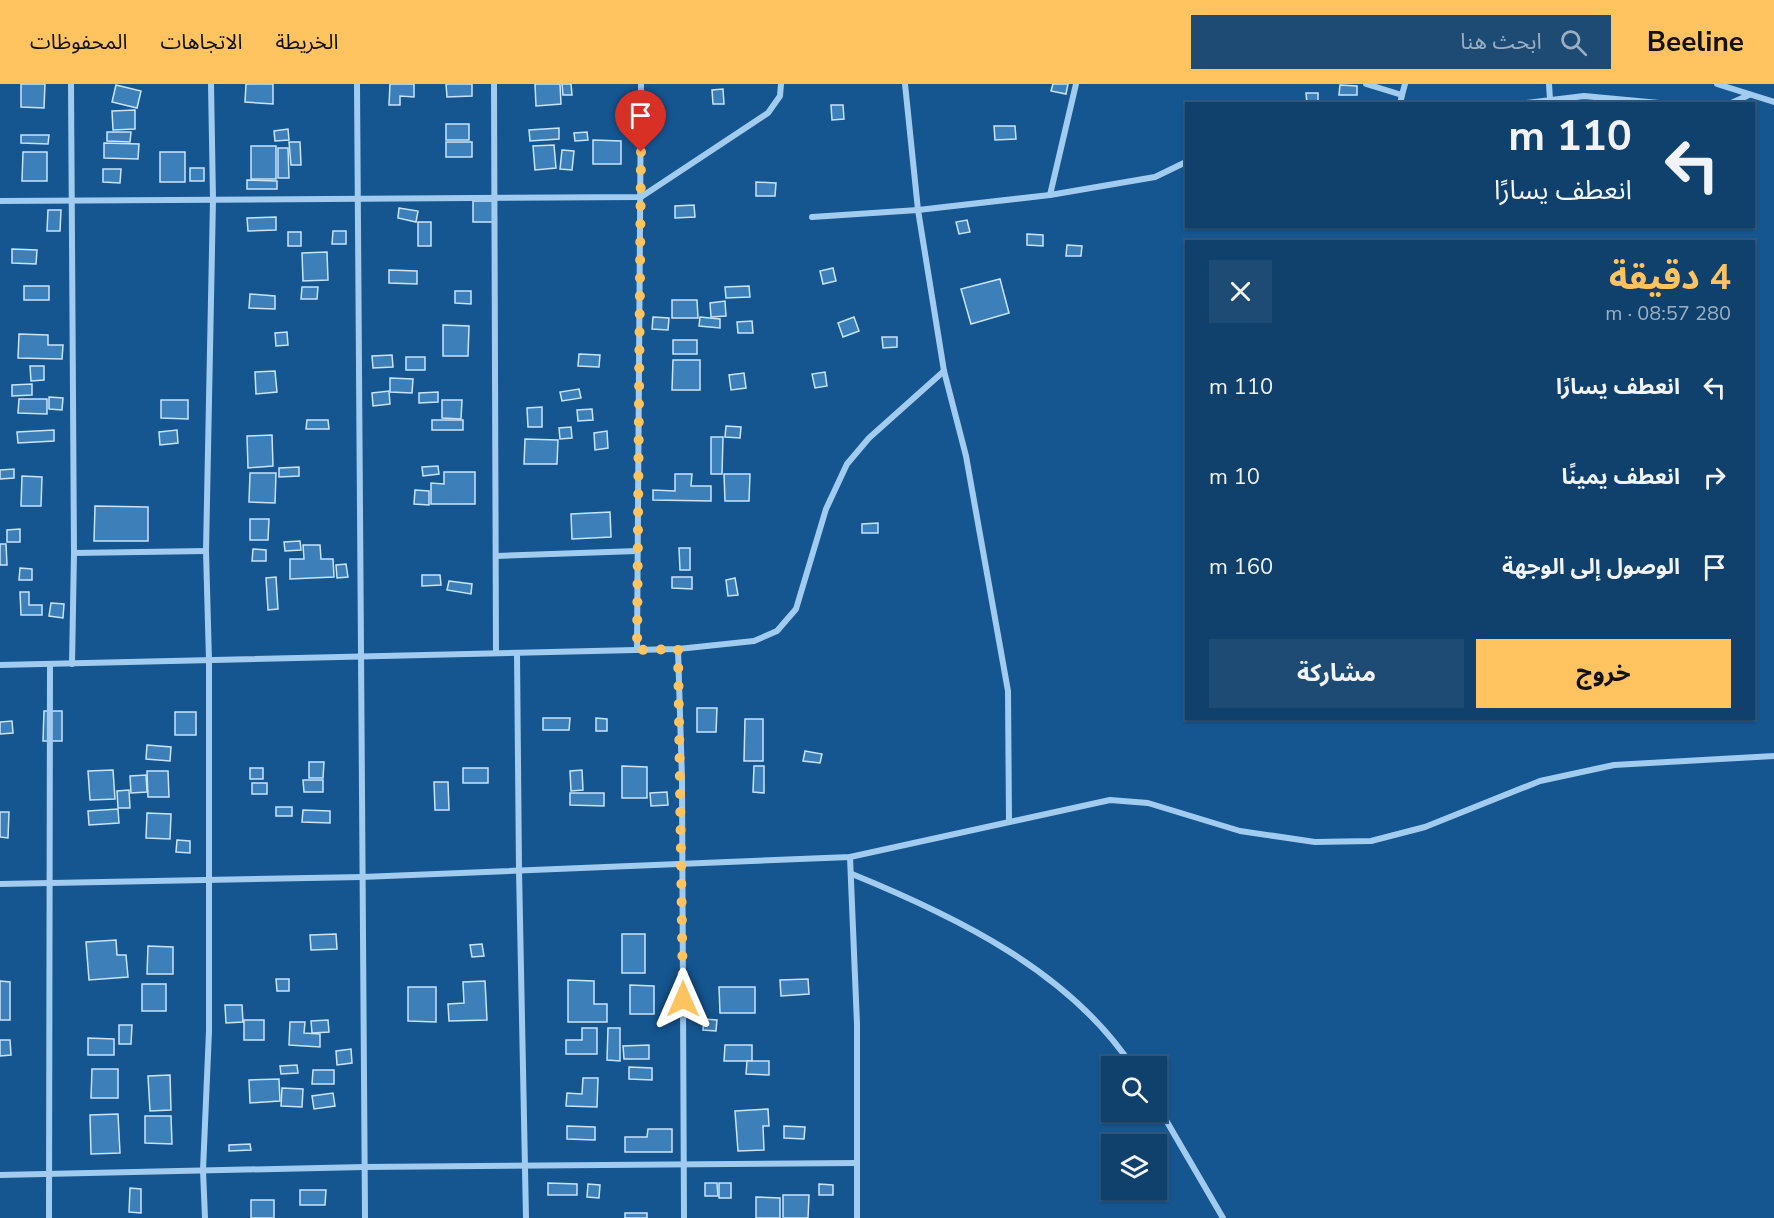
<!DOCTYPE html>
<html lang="ar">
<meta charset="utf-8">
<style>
body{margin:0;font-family:"Nunito Sans","Noto Sans Arabic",sans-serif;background:#1e4b74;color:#f1f3f6;direction:rtl;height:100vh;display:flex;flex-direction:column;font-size:22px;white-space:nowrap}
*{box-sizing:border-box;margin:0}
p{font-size:20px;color:#9cafc2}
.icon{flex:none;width:33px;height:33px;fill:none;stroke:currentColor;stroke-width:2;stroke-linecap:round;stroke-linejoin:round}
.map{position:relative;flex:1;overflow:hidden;direction:ltr}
.panel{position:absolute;left:1185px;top:156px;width:570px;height:480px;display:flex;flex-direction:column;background:#10406c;border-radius:0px;box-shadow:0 2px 4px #0004,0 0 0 2px #30597f;direction:rtl}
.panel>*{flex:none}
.guide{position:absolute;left:1185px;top:18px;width:570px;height:126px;border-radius:0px;box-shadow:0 2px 4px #0004,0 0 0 2px #30597f;direction:rtl;background:#10406c;color:#f1f3f6;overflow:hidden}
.fabs{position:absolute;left:1101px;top:972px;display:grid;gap:12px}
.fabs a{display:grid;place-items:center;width:66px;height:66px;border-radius:0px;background:#10406c;box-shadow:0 2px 4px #0004,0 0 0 2px #30597f;font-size:30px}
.pin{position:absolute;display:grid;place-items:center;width:51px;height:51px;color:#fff;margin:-62px -26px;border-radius:50% 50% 50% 0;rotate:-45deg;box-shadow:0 0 6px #0007}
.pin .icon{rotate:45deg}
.me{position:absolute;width:66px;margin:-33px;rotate:0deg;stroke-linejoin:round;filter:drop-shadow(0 0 4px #0008)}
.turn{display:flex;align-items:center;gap:21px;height:126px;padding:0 24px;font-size:27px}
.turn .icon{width:78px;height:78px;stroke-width:2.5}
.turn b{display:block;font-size:42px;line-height:51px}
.round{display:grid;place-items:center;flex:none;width:63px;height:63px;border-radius:0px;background:#1e4b74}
.head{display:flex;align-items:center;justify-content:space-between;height:102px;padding:0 24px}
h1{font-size:36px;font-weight:700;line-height:45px;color:#ffc460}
.button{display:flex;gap:12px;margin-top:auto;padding:12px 24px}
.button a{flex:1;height:69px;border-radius:0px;background:#ffc460;color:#111;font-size:24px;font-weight:700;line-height:69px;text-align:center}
.button a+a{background:#1e4b74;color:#f1f3f6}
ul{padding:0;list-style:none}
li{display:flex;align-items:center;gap:18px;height:90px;padding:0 24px}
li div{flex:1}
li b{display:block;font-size:22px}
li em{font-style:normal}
header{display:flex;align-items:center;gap:36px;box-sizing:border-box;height:84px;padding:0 30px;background:#ffc460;color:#111}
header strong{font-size:28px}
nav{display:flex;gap:33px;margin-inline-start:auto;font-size:21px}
.search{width:420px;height:54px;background:#1e4b74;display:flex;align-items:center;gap:15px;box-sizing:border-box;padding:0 21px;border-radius:0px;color:#9cafc2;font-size:22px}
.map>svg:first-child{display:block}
</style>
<header>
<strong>Beeline</strong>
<div class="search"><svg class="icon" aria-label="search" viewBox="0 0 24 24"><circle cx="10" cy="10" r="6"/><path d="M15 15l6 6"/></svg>ابحث هنا</div>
<nav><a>الخريطة</a><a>الاتجاهات</a><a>المحفوظات</a></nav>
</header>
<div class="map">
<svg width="1774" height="1134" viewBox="0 0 1774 1134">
<rect width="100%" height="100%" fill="#155590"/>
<g fill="#3d7fb8" stroke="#c8e4fc" stroke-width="1.5">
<polygon points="21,0 45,0 44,24 21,23"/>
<polygon points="246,0 273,0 273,20 245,18"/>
<polygon points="390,0 414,0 414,13 400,12 400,21 389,21"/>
<polygon points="446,0 472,0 472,12 447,13"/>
<polygon points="535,0 560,0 561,20 536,22"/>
<polygon points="562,0 571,0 572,11 563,11"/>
<polygon points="1053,0 1068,0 1066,10 1051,7"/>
<polygon points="116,1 141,7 137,24 112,18"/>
<polygon points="1340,1 1357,2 1357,11 1339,11"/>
<polygon points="723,5 724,20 713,20 712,6"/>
<polygon points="1306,9 1318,9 1318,20 1307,20"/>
<polygon points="831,21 843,21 844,35 832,36"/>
<polygon points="135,26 135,45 113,46 112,27"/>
<rect x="446" y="40" width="23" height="16"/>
<polygon points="994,42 1015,42 1016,55 995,56"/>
<polygon points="559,44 559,55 530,57 529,46"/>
<polygon points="288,45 289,56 275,57 274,47"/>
<polygon points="107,48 131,48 130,58 107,57"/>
<polygon points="587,48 588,56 575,57 574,49"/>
<polygon points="21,51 49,51 48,60 21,59"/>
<polygon points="593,56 621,57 621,80 593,80"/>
<polygon points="289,58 300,58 301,81 291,81"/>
<rect x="446" y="58" width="26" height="15"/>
<polygon points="104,59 139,60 138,75 104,74"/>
<polygon points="554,61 556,84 535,86 533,62"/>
<rect x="251" y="62" width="25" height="33"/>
<polygon points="278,64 288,64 289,94 278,94"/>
<polygon points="562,66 574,67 572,86 560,85"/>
<polygon points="23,68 47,68 47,97 22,97"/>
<rect x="160" y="68" width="25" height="30"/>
<rect x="190" y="84" width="14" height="13"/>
<polygon points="103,85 121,85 120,99 103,98"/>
<polygon points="247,96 277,97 277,105 247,105"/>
<polygon points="756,98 776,99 775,112 756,112"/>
<rect x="473" y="117" width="22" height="21"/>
<polygon points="694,121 695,133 675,134 675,122"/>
<polygon points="399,124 418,127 416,138 398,134"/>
<polygon points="48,126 61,126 60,147 47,147"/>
<polygon points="276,133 276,146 248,147 247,134"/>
<polygon points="967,136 970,148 959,150 956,138"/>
<rect x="418" y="138" width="13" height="24"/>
<polygon points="333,147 346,147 346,160 332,160"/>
<rect x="288" y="148" width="13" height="14"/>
<polygon points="1027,150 1043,151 1043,162 1027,161"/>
<polygon points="1067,161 1082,162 1081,172 1066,172"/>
<polygon points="12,165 37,166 36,180 12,179"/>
<polygon points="327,168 328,196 303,197 302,169"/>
<polygon points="833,184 836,197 823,200 820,187"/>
<polygon points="389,186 417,187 417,200 389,199"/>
<polygon points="1000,195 1009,229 971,240 961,205"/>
<rect x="24" y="202" width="25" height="14"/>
<polygon points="749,202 750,213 726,214 725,203"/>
<polygon points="302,203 318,203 317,215 301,215"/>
<polygon points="455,207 471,207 471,220 455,219"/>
<polygon points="250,210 275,212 275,225 249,224"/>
<polygon points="672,216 697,216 698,234 672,234"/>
<polygon points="725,217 726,232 711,233 710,219"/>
<polygon points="653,233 669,234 668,246 652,245"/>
<polygon points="700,233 720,235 720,244 699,242"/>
<polygon points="854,233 859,247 843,253 838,239"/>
<polygon points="752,237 753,249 738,249 737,238"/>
<polygon points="443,241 469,242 468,272 443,272"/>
<polygon points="287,248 288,261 276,262 275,249"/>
<polygon points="19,250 48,251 48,261 63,261 62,275 18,274"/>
<polygon points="882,253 897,253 897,263 883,264"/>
<rect x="673" y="256" width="24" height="14"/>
<polygon points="579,270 600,271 599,283 578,282"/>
<polygon points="392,271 393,283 373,284 372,272"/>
<rect x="406" y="273" width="19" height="13"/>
<polygon points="673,276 700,276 700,306 672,306"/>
<polygon points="30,282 44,282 44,296 31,297"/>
<polygon points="275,287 277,308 256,310 255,288"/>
<polygon points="825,288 827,302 815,304 812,290"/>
<polygon points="744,289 746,304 731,306 729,291"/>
<polygon points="390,294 413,295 412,309 390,308"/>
<polygon points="32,300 32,311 12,312 12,301"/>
<polygon points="579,305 581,314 562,317 560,308"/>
<polygon points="389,307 390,320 373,322 372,309"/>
<polygon points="438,308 438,318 419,319 419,309"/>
<polygon points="49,313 63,314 62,326 49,325"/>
<polygon points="19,315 47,315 47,330 18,329"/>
<polygon points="161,316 188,316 188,335 161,334"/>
<polygon points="442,316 462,316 461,335 442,334"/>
<polygon points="542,323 542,343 528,343 527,324"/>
<polygon points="592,325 593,336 578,337 577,326"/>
<polygon points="307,336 328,336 329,345 306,345"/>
<rect x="432" y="336" width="31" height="10"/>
<polygon points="726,342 741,343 740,354 725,353"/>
<polygon points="571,343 572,354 560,355 559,344"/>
<polygon points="54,346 54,357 18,359 17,348"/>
<polygon points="177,346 178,359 160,361 159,348"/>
<polygon points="607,347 608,364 595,366 594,349"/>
<polygon points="272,351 273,382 248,384 247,352"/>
<polygon points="711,353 723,353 722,390 711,390"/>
<polygon points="525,355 558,356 557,380 524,380"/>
<polygon points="438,382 439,390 423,392 422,383"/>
<polygon points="299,383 299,392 279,393 279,384"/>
<polygon points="14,385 14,394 0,395 0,386"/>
<polygon points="444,388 475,388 475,420 431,420 431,399 444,400"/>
<polygon points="250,389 276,389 275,419 249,418"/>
<polygon points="675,390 692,390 691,402 711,402 711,417 653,416 653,406 675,407"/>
<polygon points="724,390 750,390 749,417 725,417"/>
<polygon points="22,392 42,393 41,422 21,422"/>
<polygon points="415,406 429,407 429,421 414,420"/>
<polygon points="95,422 148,423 148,457 94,457"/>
<polygon points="610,428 611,453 572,455 571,430"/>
<polygon points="250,435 269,435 268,456 250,456"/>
<polygon points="878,439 878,449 862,449 862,440"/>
<polygon points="20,445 20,458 7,458 7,446"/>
<polygon points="300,457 301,466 285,467 284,458"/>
<polygon points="0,460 6,460 7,481 0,481"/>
<polygon points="303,461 320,461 321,475 333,475 334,493 290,495 290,475 304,475"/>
<polygon points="679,464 690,464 690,486 680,486"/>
<polygon points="253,465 266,466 266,477 252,477"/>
<polygon points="346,480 348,493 337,494 336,481"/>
<polygon points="20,484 32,485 32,496 19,496"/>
<polygon points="422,491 440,491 441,501 422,502"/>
<polygon points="276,493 278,525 268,526 266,494"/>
<polygon points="672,493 692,493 692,505 672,504"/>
<polygon points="735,494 738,511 728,512 726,496"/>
<polygon points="449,497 472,500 471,510 447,506"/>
<polygon points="20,508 29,508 29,521 42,521 42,531 21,531"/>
<polygon points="51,519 64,520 63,534 49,532"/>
<polygon points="697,624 717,624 716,648 697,648"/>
<polygon points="44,627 62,627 62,657 43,657"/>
<rect x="175" y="628" width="21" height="23"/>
<polygon points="543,634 570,634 569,646 543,646"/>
<polygon points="596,634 607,635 607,647 596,647"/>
<polygon points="745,635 763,635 763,677 744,677"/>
<polygon points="12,637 13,649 0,650 0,638"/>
<polygon points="147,661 171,663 170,677 146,675"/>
<polygon points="805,667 822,670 820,679 803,677"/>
<polygon points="309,678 324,678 323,694 309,694"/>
<polygon points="622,682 647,683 647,714 622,714"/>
<polygon points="754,682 764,682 764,709 753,708"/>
<rect x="250" y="684" width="13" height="11"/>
<rect x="463" y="684" width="25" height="15"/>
<polygon points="113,686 115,715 90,716 88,687"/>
<polygon points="582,686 583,706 571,707 570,687"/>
<polygon points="147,687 168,687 169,713 148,713"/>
<polygon points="146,691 147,708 131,709 130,692"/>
<polygon points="303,696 323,696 323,708 304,708"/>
<polygon points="434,698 448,698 449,726 435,726"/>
<rect x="252" y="699" width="15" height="11"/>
<polygon points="129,706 130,724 118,724 117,707"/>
<polygon points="667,708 668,721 651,722 650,709"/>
<polygon points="570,709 604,709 604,722 570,721"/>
<rect x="276" y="723" width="16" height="9"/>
<polygon points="118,725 119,739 89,741 88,727"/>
<polygon points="303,726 330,727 330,739 302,738"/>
<polygon points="0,728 9,728 8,754 0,753"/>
<polygon points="147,729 171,730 170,755 146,754"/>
<polygon points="177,756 190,757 190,769 176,768"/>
<polygon points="336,850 337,865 311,866 310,851"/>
<rect x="622" y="850" width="23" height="39"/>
<polygon points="116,856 117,871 126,871 128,893 89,896 86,858"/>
<polygon points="482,860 484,872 472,873 470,861"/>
<polygon points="148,862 173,863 173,890 147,890"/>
<polygon points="276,895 289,895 289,907 277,907"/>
<polygon points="808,895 809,910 781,912 780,896"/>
<polygon points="568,896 594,897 594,920 607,920 607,938 568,938"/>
<polygon points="0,897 10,898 10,936 0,936"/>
<polygon points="485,897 487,936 449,937 448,920 464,919 463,898"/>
<rect x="142" y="900" width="24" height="27"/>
<polygon points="630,901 654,902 654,930 630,930"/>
<polygon points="408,903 436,903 436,938 408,937"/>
<polygon points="719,903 755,903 755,929 720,929"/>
<polygon points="225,921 242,921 243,938 226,939"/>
<polygon points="704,935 717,936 716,947 703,946"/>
<rect x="244" y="936" width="20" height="20"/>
<polygon points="328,936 329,948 312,949 311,937"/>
<polygon points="290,938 305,938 304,949 320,950 320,963 289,961"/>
<polygon points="119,941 132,941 131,960 119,960"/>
<polygon points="582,944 597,944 597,970 566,970 566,956 582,956"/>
<polygon points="608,944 620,944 620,977 607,976"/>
<polygon points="88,954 114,955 114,971 88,971"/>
<polygon points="0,956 10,956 11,971 0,972"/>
<polygon points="649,961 649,975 624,975 623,962"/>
<polygon points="725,961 752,961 752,977 724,977"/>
<polygon points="351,965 352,979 337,981 336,967"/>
<polygon points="747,977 769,977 769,991 746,990"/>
<polygon points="297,981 298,989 281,990 280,982"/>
<polygon points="629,983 652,984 652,996 629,995"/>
<polygon points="92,985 118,985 118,1014 91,1014"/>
<polygon points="313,986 334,986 334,1000 312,1000"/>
<polygon points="170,991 171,1026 150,1027 148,992"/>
<polygon points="583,994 598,994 597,1023 566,1022 567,1009 582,1010"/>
<polygon points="279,995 280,1017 250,1019 249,996"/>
<polygon points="282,1004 303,1005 302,1023 281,1022"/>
<polygon points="333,1009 335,1022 314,1025 312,1012"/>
<polygon points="768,1025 769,1042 763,1042 764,1066 738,1067 735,1027"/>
<polygon points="118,1030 120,1069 91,1070 90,1031"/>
<polygon points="145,1032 171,1032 172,1060 145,1059"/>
<polygon points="567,1042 595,1043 595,1056 567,1055"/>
<polygon points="784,1042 805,1043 804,1055 784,1054"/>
<polygon points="648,1045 672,1045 672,1068 625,1068 625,1053 647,1053"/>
<polygon points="250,1060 251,1066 229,1067 229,1061"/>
<polygon points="548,1099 577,1100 577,1111 548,1111"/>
<polygon points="705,1099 717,1099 718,1112 705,1112"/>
<rect x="719" y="1099" width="12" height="15"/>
<polygon points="588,1100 600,1101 599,1114 587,1113"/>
<polygon points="819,1100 833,1101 833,1111 819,1111"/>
<polygon points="130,1104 141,1105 141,1129 129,1128"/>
<polygon points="300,1106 326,1106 325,1121 300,1121"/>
<polygon points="783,1111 809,1111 808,1134 783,1134"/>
<polygon points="756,1113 780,1114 780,1134 756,1134"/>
<rect x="251" y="1116" width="23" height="18"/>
<rect x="625" y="1129" width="22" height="5"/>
</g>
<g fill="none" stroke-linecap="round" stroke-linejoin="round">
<g stroke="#a1ccf0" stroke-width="6">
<polyline points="71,0 74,469 72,580"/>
<polyline points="357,0 365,1134"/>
<polyline points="494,0 496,569"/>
<polyline points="905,0 918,126 944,287 966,372 1008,607 1009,737"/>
<polyline points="1366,0 1402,11 1400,20"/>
<polyline points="1549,0 1550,15"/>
<polyline points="1717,0 1774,18"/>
<polyline points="1402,11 1405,0"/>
<polyline points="1519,20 1584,12 1670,20"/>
<polyline points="1729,20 1749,11"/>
<polyline points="1050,111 1076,0"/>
<polyline points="0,117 641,113 768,29 780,12 781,0"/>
<polyline points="812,133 918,126 1050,111 1155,93 1186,78"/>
<polyline points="74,469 206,467"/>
<polyline points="497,472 637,467"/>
<polyline points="678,565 682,695 684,1134"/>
<polyline points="637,566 641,0"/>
<polyline points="517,569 519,786 526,1134"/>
<polyline points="0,581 678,565 754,557 777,547 796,525 826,425 847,380 869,354 944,287"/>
<polyline points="850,773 857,940 857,1134"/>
<path d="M852,790C955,832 1069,887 1132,982"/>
<polyline points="0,800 362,793 850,773 1110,716 1148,719 1240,747 1315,758 1371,757 1425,743 1540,697 1614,681 1774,672"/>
<polyline points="1156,1019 1223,1134"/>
<polyline points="0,1091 364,1083 856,1079"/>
<polyline points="49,1134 50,580"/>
<polyline points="205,1134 203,1086 209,947 209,577 206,467 213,115 211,0"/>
</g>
</g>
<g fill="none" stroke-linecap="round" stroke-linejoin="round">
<polyline stroke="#ffc460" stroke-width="10" stroke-dasharray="0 18" points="641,68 637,566 678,565 683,915"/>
</g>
</svg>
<div class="fabs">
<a><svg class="icon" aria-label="search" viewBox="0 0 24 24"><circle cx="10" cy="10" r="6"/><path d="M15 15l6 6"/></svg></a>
<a><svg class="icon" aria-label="layers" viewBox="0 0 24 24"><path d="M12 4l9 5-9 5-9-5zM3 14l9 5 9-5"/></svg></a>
</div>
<div class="pin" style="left:641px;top:68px;background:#d93025"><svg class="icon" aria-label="arrive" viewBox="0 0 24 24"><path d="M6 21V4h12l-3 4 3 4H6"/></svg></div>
<svg class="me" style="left:683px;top:915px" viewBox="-20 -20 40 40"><path d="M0-17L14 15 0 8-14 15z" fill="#ffc460" stroke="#fff" stroke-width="4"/></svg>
<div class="guide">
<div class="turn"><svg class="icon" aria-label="left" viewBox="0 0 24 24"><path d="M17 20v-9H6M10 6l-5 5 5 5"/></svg><div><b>110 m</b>انعطف يسارًا</div></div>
</div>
<section class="panel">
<div class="head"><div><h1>4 دقيقة</h1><p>280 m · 08:57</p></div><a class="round"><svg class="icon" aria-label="close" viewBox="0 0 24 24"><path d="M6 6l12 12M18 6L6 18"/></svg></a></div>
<ul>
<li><svg class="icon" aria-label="left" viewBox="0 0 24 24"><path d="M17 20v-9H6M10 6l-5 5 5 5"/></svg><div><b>انعطف يسارًا</b></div><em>110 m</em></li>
<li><svg class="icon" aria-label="right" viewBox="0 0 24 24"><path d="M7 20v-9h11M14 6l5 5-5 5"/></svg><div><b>انعطف يمينًا</b></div><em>10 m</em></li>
<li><svg class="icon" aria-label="arrive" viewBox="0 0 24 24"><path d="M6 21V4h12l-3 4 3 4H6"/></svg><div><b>الوصول إلى الوجهة</b></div><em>160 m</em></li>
</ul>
<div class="button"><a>خروج</a><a>مشاركة</a></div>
</section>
</div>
